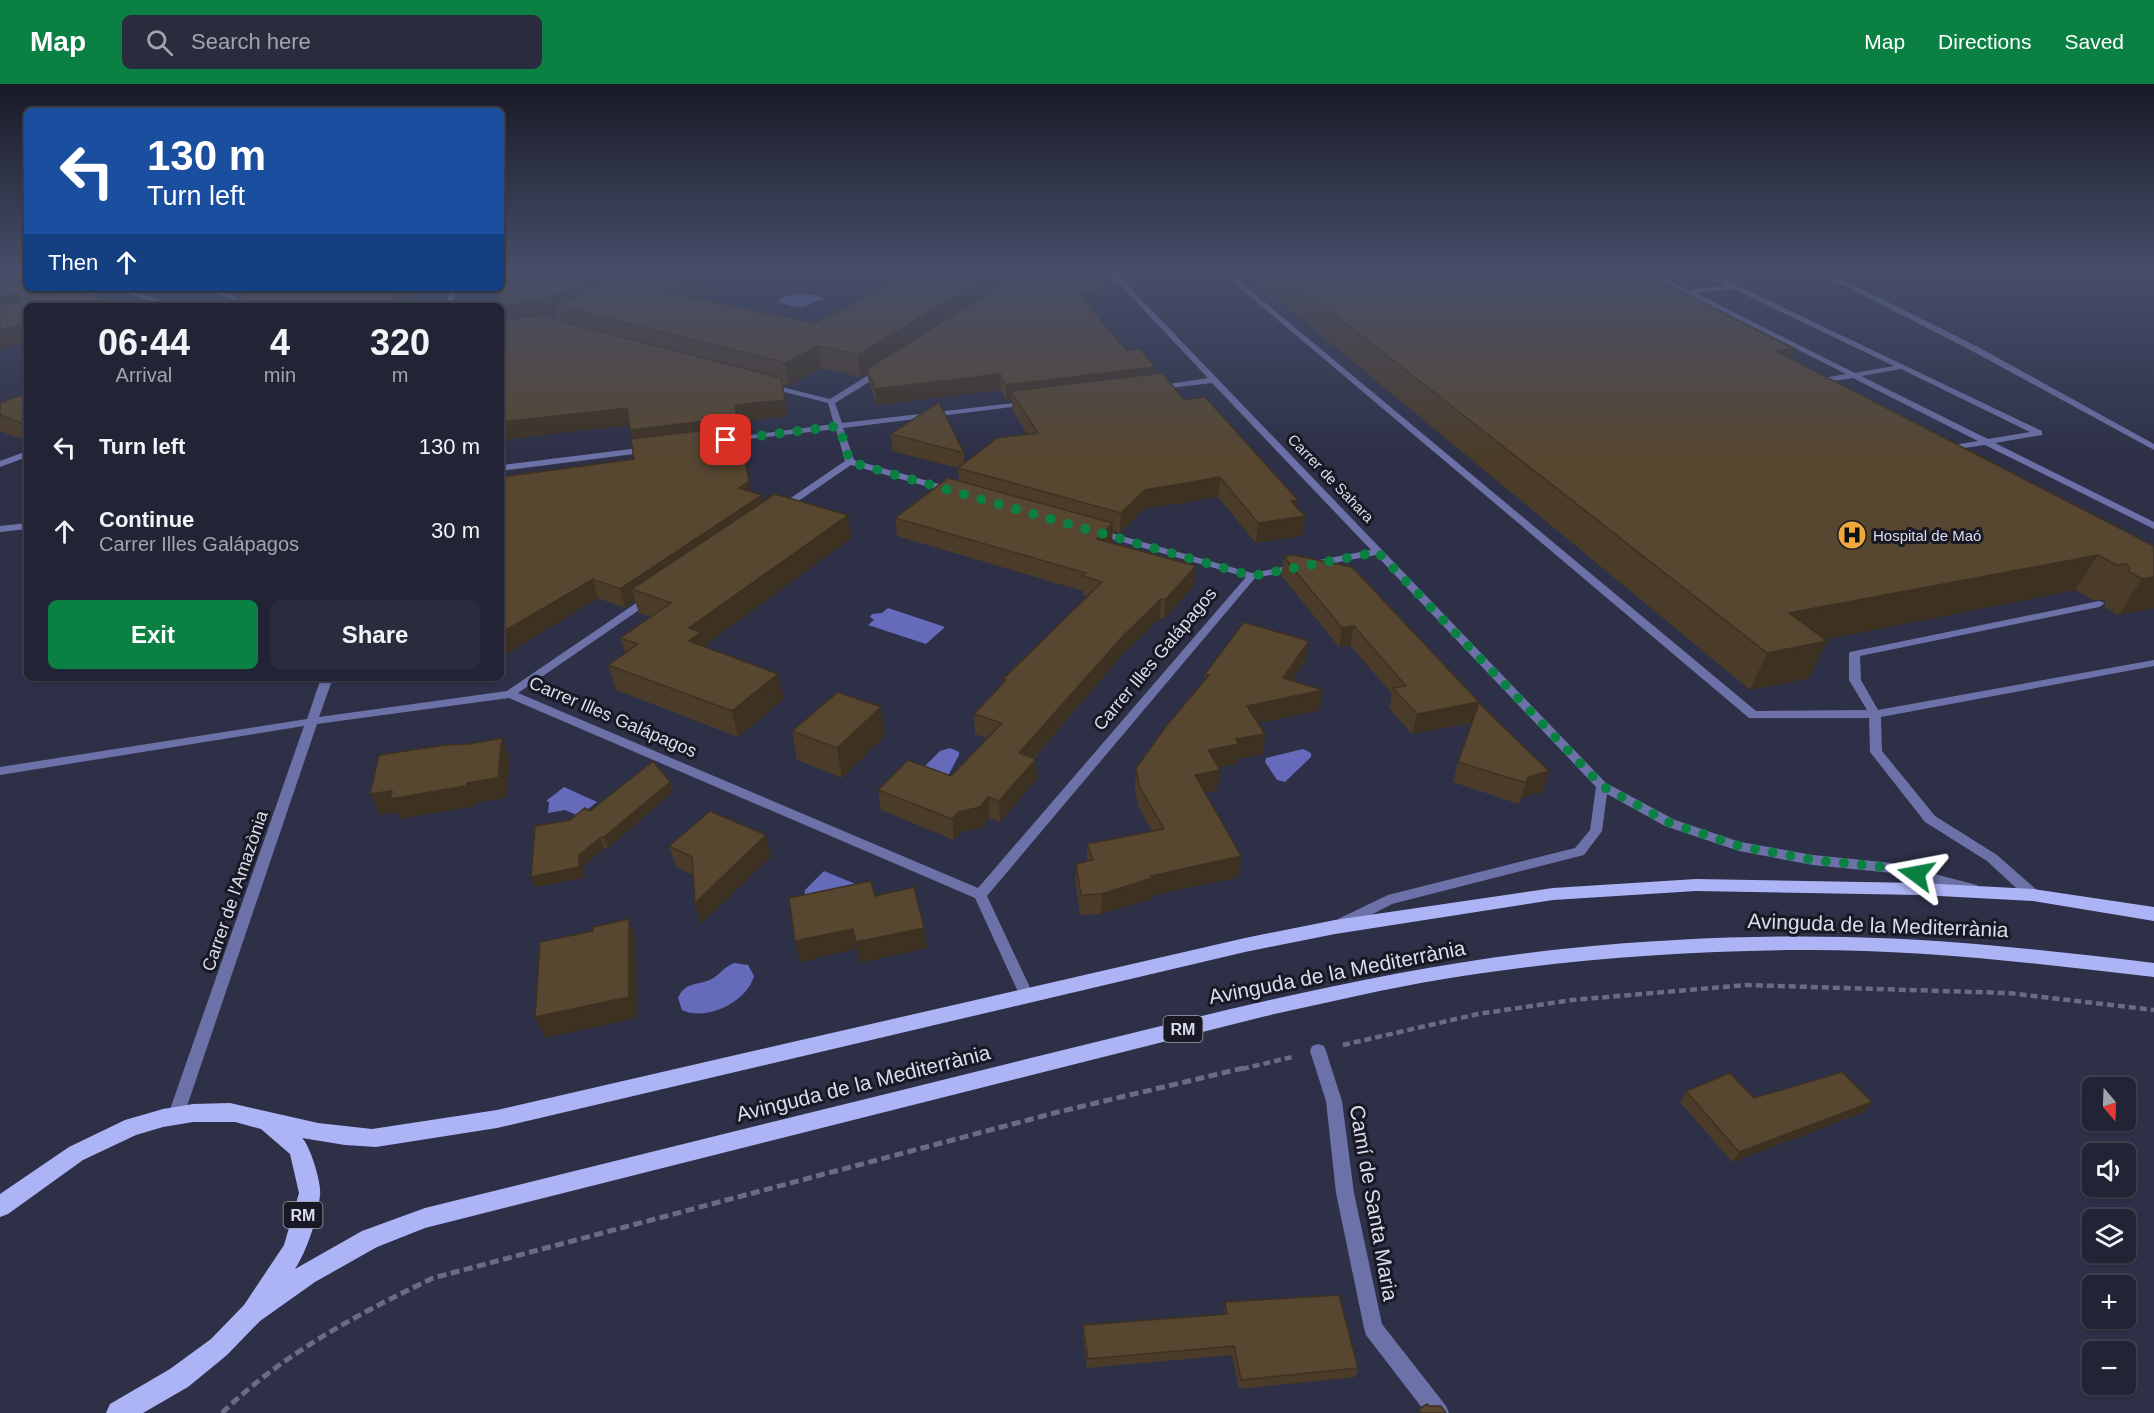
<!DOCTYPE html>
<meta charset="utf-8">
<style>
body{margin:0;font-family:Arial,sans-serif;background:#2a2c3d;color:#f1f3f6;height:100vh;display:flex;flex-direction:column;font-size:22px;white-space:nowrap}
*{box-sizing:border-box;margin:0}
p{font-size:20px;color:#a2a4ad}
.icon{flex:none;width:33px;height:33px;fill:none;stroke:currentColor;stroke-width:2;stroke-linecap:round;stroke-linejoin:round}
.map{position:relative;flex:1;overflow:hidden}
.sheet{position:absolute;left:24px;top:219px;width:480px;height:378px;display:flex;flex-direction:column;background:#222435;border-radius:9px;box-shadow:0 2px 4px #0004,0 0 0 2px #3f4150}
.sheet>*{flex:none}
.guide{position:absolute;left:24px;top:24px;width:480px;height:183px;border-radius:9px;box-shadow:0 2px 4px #0004,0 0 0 2px #3f4150;background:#1a4fa0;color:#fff;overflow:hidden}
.needle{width:39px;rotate:161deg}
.buttons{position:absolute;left:2082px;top:993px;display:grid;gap:12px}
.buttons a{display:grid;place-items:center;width:54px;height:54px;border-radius:9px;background:#222435;box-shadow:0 2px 4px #0004,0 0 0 2px #3f4150;font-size:30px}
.pin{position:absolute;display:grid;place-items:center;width:51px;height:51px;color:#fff;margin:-26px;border-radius:12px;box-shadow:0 3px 9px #0006}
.me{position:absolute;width:66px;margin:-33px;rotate:283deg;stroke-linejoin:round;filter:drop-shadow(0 0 4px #0008)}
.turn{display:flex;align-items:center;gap:21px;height:126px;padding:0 24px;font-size:27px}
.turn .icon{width:78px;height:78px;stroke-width:2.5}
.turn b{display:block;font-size:42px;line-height:51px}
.then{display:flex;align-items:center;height:57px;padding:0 24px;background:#0003;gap:12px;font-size:22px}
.eta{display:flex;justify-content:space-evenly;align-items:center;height:102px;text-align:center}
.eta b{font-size:36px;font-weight:700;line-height:42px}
.button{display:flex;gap:12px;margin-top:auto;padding:12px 24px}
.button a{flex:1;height:69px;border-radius:9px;background:#0b8043;color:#fff;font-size:24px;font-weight:700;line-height:69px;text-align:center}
.button a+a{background:#2a2c3d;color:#f1f3f6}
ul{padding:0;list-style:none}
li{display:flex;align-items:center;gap:18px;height:84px;padding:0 24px}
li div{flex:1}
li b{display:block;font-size:22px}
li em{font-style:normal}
header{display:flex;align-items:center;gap:36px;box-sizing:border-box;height:84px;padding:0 30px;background:#0b8043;color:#fff}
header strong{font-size:28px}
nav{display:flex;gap:33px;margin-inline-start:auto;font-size:21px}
.search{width:420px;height:54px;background:#2a2c3d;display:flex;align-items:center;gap:15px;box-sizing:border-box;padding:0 21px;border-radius:9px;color:#a2a4ad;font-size:22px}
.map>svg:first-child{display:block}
</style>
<header>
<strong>Map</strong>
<div class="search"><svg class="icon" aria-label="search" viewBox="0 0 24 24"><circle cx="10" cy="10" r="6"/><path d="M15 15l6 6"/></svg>Search here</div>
<nav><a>Map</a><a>Directions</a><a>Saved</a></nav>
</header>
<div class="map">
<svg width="2154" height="1329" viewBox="0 0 2154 1329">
<rect width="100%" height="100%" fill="#2d3047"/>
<g fill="#666abb">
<path d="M798,210L817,211L824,215C814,217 810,222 801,223C792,223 786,219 777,219L783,213Z"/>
<polygon points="888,524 945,543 926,560 868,541 874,536 870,533 872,530 882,529"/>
<polygon points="950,664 959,668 959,671 948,692 924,683 940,667"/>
<polygon points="1303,665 1311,669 1311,673 1285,698 1277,696 1265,678 1266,674"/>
<polygon points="564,703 597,718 579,732 565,726 548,729 549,718 546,717"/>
<polygon points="824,787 863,803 804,814 805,806"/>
<path d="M734,879L748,881L754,892C747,918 706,938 682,926L678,914C685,898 697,901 710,896C719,892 722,884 734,879Z"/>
</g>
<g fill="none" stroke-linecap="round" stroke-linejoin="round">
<polyline stroke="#6a6d81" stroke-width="2" stroke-dasharray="4 1.5" stroke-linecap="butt" points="1789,187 1797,191"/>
<g stroke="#6a6d81" stroke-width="4.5" stroke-dasharray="7 4" stroke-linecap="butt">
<polyline points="1343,961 1478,930 1572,916 1746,901 2008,909 2154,926"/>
<polyline points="1242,985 1292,973"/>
</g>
<path stroke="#6a6d81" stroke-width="5" stroke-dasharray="9 4.5" stroke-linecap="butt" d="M222,1329C284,1269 356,1231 433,1194L1058,1028L1248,983"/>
<g fill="#6c71a7" fill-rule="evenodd">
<polygon points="1220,187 1227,187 1756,627 1867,626 1849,596 1849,570 1850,568 2099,517 2103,518 2104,520 2099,523 1860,572 1861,596 1878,626 2154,576 2154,582 1881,633 1882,667 1935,732 1997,771 2038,807 2040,811 2038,815 2028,815 1987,777 1925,738 1870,668 1869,634 1749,634"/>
<path d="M1643,187H1652L1688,206L1727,202L1698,187H1707L2042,347V351L1995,359L2154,438V445L1985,361L1942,367V363L1978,357L1853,294L1812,300V296L1846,290ZM1733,205L1894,282L1855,289L1695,209ZM1901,285L2030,348L1988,355L1861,292Z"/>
<polygon points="195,204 206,204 240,214 237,216"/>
</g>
<g fill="#6c71a7" fill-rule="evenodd">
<path d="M1088,187H1114L1606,699L1675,736L1740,758L1813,771L1892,779L1977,801L1979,805L1977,809L1972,810L1892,789L1813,781L1739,767L1665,742L1607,710L1602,747L1584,771L1392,820L1348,843L1343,844L1338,843L1336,839L1338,835L1388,811L1575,764L1590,746L1596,703L1376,471L1255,494L987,812L1034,912L1032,916L1027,918L1022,916L1020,912L975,814L509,614L317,640L184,1031L182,1036L176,1038L170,1036L168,1031L304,642L0,691V683L307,635L321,594H333L319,633L507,607L845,377L836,345L724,358V354H727L834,340L828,319L765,303V299L830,315L878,285H884V289L835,319L842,339L1031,317V321H1028L843,344L854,376L1252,489L1371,466L1212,299L1153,306L1152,304L1156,302L1208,294L1108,188L1074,193L1071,191ZM851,381L1246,493L978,804L518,609Z"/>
<polygon points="102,204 121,204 178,222 168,222 112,205 56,222 46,222"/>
<polygon points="450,204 456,204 452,222 446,222"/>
<polygon points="647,363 651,366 650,368 501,387 501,381"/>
<polygon points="27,367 27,373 0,383 0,377"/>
<polygon points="27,439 27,445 0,448 0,442"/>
<polygon points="1318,960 1324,962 1326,967 1342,1017 1354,1109 1382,1240 1446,1322 1449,1329 1426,1329 1366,1251 1364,1244 1336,1109 1326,1017 1310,967 1312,962"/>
</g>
<polygon fill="#6c71a7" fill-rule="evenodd" points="1816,187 1825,187 1980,264 2154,360 2154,366 1974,268"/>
<path fill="#adb4f6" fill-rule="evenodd" d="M1696,795L1920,799L2033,805L2154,823V837L2033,817L1920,811L1696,807L1553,816L1335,850L1245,868L497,1044L376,1063L345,1061L302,1054C310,1061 322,1100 320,1111C318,1133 307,1167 295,1185L362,1147L425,1124C631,1073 837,1022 1043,971C1218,928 1392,882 1572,864C1663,855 1754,851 1846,853C1949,855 2052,867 2154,879V893C2035,879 1916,865 1797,866C1679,867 1560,876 1444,895C1384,905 1325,919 1266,932L425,1144L377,1163L315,1198L260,1237L227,1271L188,1303L143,1329H106L110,1320L170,1285L211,1255L244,1221L284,1161L299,1109L290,1070L261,1045L235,1038H193L163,1043L136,1051L83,1076L8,1130L0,1133V1110L69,1063L125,1036L163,1025L193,1020L230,1019L318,1039L372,1045L497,1026L1245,854L1335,836L1553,804Z"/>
</g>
<g fill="#4b3c29" fill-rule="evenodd">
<path d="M501,187H709L713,207L696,214L815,239L894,200L872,194L871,187H1089L1101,216H1096V222L1090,223L1127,267L1184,316L1305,432L1302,452L1256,459L1218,413L1144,425L1120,449L1113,447L1112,457L1111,459L1194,501L1164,535L1160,534L1121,572L1034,674L1037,695L1000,738L990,734L981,744L960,748L954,756L881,726L878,706L951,692L987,654L975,650L974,630L1004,598L1003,595L1088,512L1083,511V507L897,452L895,434L959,397L958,384L892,367L891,350L964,369V379L1027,350L1012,325V316L1007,317L1001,306L877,321L869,300L867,289L861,293L821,284L789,302L782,300L788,332L738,338L750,407L764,418L848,431L851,454L704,562L705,563L778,590L784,615L738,653L616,606L608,581L625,569L620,554L650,533L639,529L635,517L625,524L598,514L501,573L634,375L633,355L630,341L506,242L501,226V222H500L495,204ZM1010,190L1017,192L1010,196Z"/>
<polygon points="1259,187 1641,187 1795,265 1791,275 2154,462 2154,524 2118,531 2104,523 2106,520 2104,516 2093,516 2075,506 1825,555 1827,557 1809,594 1750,606 1258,199"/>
<polygon points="223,204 413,204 413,205 407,222 241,222 237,218 233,210 226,208"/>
<polygon points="27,309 27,357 0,347 0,319"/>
<polygon points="1284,473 1479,618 1549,687 1542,708 1522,713 1519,720 1453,698 1458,678 1472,639 1412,650 1389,624 1392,610 1350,561 1339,563 1281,491"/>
<polygon points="1306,576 1292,597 1323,606 1319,626 1258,639 1265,650 1263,670 1237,675 1237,680 1218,683 1218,706 1205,709 1241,772 1238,793 1151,812 1151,815 1101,830 1080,831 1076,801 1076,780 1087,778 1087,760 1152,747 1138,722 1135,704 1136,684 1204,596 1205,590"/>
<polygon points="792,647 885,652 842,694 797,676"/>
<polygon points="670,698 673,708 608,764 604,764 583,782 583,794 535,803 570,736 590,727"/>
<polygon points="669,762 771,772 701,840 693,791 676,783"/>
<polygon points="1686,1007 1754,1014 1865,1028 1732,1078 1680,1018"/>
<polygon points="1225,1218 1358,1284 1355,1293 1239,1305 1232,1271 1087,1284 1083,1251 1083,1241 1224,1230"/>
</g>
<g fill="#3d3122">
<polygon points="613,187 665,187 554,221 557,233 544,239 506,242 501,226 501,222 499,221"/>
<polygon points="708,187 709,187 713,207 664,227 659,207"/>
<polygon points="996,187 1010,187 1010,199 867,285 867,289 861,293 858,271"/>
<polygon points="1101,202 1101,216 1096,216 1096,222 1079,224 1079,210 1092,203"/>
<polygon points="35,204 53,204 59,215 45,220 35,207"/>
<polygon points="400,204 413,204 407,222 388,222 391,214"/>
<polygon points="18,209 26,225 0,233 0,214"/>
<polygon points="105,215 109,222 82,222"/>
<polygon points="27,238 27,257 0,266 0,246"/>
<polygon points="818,262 821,284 789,302 785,279"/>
<polygon points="1795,265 1783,295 1776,267"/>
<polygon points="1155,283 1154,298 1011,307 1012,316 1007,317 1006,301"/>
<polygon points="1000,290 1001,306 877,321 875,305"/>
<polygon points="785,316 788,332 738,338 752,415 635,362 630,346 735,321"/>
<polygon points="627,324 632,341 501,356 501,338"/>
<polygon points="1220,393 1218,413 1144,425 1120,449 1121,429 1145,406"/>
<polygon points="762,411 766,428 632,505 635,517 625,524 620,505"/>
<polygon points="1298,416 1296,433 1305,432 1302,452 1256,459 1258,439 1291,417"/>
<polygon points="848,431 851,454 704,562 707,573 689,557 689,544"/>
<polygon points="1113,439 1112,457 1097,473 1097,455"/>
<polygon points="2098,471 2075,506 1773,566 1789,529"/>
<polygon points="1196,482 1194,501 1164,535 1165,516"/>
<polygon points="2154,493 2154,524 2118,531 2142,495"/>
<polygon points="593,495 598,514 501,573 501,549"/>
<polygon points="1161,515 1160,534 1121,572 1020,689 1019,669 1122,553"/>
<polygon points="1354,542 1350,561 1339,563 1342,544"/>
<polygon points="1309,557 1306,576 1281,614 1283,594"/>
<polygon points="1827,557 1809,594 1750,606 1767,569"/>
<polygon points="778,590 784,615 738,653 732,627"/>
<polygon points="1323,606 1319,626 1245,642 1247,622"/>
<polygon points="1479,618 1474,638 1412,650 1417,630"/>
<polygon points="881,623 885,652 842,694 837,664"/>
<polygon points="1265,650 1263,670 1237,675 1237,680 1206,686 1208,666 1236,655"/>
<polygon points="502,654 510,675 506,714 476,719 475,722 400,735 397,728 380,731 370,710 392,707 467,699"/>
<polygon points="1036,675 1037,695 1000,738 999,717"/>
<polygon points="1220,686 1218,706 1193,711 1195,691"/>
<polygon points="1549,687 1542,708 1522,713 1519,720 1528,693"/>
<polygon points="670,698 673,708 608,764 604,753"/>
<polygon points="988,713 990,734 981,744 960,748 954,756 952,735 959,728"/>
<polygon points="766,751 771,772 701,840 695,819"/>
<polygon points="600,754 604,764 583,782 583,794 535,803 531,793"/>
<polygon points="1241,772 1238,793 1151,812 1151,815 1101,830 1102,810 1151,792"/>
<polygon points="629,835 636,856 637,934 545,954 535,933"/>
<polygon points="924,844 927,864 859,879 856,858"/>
<polygon points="853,845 857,865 800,878 795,857"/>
<polygon points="1872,1018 1865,1028 1732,1078 1739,1068"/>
</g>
<g fill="#574630" stroke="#3d3122" stroke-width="1.5">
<polygon points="0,187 27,187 27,204 38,204 35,207 37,209 48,209 65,204 105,215 82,222 27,222 27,238 0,246 0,222 19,217 20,211 18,209 0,214"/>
<polygon points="501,187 613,187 538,218 499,221 495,204 501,204"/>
<polygon points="635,187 708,187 659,207 815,239 918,187 996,187 858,271 818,262 785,279 554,221"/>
<polygon points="1024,187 1089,187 1101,202 1092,203 1096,208 1079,210 1127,267 1140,265 1155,283 1006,301 1000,290 875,305 867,285"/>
<polygon points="1279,187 1641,187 1795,265 1776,267 2154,462 2154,493 2142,495 2128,487 2130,485 2127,480 2116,481 2098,471 1789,529 1827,557 1767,569"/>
<polygon points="233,204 400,204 398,210 391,214 388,222 252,222"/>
<polygon points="541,232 781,294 785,316 735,321 737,333 630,346 627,324 501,338 501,243 506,242 504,236"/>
<polygon points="1162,289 1184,316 1205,313 1298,416 1291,417 1305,432 1258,439 1220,393 1145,406 1121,429 958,384 997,354 1038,349 1011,307"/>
<polygon points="27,309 27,341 0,331 0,319"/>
<polygon points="939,318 964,369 891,350"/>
<polygon points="739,342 749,398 739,404 762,411 620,505 593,495 501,549 501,393 634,375 631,355"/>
<polygon points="948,394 1113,439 1097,455 1196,482 1165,516 1161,515 1122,553 1019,669 1036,675 999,717 988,713 980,723 959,728 952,735 878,706 908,676 951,692 1002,639 974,630 1006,596 1003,595 1102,498 1083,492 1086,489 895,434"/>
<polygon points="775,410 848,431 689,544 701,548 689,557 778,590 732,627 608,581 638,560 620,554 671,519 632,505"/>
<polygon points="1293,471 1352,483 1479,618 1417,630 1393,604 1406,602 1354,542 1342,544 1284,473"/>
<polygon points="1244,538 1309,557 1283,594 1323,606 1247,622 1265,650 1236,655 1239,660 1208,666 1220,686 1195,691 1241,772 1151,792 1152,794 1102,810 1081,811 1076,780 1093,776 1087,760 1164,745 1139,702 1136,684 1167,641 1209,591 1205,590"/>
<polygon points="838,608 881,623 837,664 792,647"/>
<polygon points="1479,619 1549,687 1528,693 1526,699 1458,678"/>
<polygon points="502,654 498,694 467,699 466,702 390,715 392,707 370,710 379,671 445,661 469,660"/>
<polygon points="653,677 670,698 604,753 600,754 579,771 579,783 531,793 535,742 570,736 585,724 590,727"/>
<polygon points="710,727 766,751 695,819 692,773 669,762"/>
<polygon points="871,797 875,812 914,803 924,844 856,858 853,845 795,857 789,814"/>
<polygon points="629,835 629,913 535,933 540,858 593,847 593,843"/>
<polygon points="1842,988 1872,1018 1739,1068 1686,1007 1730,989 1754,1014"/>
<polygon points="1339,1211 1358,1284 1241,1296 1234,1262 1088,1275 1083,1241 1227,1230 1225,1218"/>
<polygon points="1427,1320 1430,1322 1441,1322 1446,1329 1421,1329 1419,1325"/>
</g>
<linearGradient id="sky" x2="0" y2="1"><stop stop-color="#191a27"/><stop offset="0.5" stop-color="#464e69"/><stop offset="1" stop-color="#464e69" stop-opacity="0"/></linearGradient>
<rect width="2154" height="373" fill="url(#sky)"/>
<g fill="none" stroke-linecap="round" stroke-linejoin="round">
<polyline stroke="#0b8043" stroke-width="10" stroke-dasharray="0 18" points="726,356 839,342 850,378 1252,492 1378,468 1602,702 1670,739 1739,762 1813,776 1893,784 1916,790"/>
</g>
<defs>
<g id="hospital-disc" transform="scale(1.5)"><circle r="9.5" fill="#eea83c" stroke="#181924"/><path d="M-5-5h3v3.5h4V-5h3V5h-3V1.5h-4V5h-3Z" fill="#111"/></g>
</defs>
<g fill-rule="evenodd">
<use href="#hospital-disc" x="1852" y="451"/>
</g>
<g text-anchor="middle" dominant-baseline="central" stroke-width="6" stroke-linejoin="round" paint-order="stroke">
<g font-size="15" fill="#dbddec" stroke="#181924">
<text transform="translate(1331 394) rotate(46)">Carrer de Sahara</text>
</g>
<g font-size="15" fill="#dbddec" stroke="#181924" text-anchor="start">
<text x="1873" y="451">Hospital de Maó</text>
</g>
<g fill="#181924" stroke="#a0a2b0" stroke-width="1.5">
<rect x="1163.5" y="932" width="39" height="26" rx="4.5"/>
<rect x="283.5" y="1118" width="39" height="26" rx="4.5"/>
</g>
<g font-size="16" font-weight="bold" fill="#dbddec">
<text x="1183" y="945">RM</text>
<text x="303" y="1131">RM</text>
</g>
<g font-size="18" fill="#dbddec" stroke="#181924">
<text transform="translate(1155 575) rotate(-50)">Carrer Illes Galápagos</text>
<text transform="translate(613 633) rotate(23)">Carrer Illes Galápagos</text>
<text transform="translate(235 807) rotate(-71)">Carrer de l'Amazònia</text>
</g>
<g font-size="21" fill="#dbddec" stroke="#181924">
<text transform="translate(1878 841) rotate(2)">Avinguda de la Mediterrània</text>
<text transform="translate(1337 888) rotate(-11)">Avinguda de la Mediterrània</text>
<text transform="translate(863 999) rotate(-14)">Avinguda de la Mediterrània</text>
<text transform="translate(1374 1119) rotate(80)">Camí de Santa Maria</text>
</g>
</g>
</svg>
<div class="buttons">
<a><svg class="needle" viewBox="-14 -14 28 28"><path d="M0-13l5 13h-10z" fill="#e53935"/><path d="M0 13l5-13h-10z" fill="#a2a4ad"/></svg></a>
<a><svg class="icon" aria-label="sound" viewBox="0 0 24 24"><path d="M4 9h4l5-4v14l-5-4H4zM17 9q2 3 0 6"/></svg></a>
<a><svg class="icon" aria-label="layers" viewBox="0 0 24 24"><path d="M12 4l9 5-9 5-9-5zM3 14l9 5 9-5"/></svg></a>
<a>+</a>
<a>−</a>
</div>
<div class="pin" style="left:726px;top:356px;background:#d93025"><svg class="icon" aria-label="arrive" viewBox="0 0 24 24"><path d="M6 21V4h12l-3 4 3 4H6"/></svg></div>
<svg class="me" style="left:1916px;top:790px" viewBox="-20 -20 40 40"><path d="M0-17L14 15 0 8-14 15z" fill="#0b8043" stroke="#fff" stroke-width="4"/></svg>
<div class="guide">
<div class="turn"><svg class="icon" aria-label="left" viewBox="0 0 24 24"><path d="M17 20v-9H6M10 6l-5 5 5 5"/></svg><div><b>130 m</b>Turn left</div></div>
<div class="then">Then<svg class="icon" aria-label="ahead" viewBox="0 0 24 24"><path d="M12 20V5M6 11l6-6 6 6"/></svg></div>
</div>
<section class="sheet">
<div class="eta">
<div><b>06:44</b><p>Arrival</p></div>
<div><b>4</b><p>min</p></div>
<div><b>320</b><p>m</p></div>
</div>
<ul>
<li><svg class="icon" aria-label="left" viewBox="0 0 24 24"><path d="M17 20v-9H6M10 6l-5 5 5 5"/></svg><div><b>Turn left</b></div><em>130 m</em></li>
<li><svg class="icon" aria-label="ahead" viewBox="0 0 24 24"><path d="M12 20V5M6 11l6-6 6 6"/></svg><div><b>Continue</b><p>Carrer Illes Galápagos</p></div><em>30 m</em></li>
</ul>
<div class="button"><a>Exit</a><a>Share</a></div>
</section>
</div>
